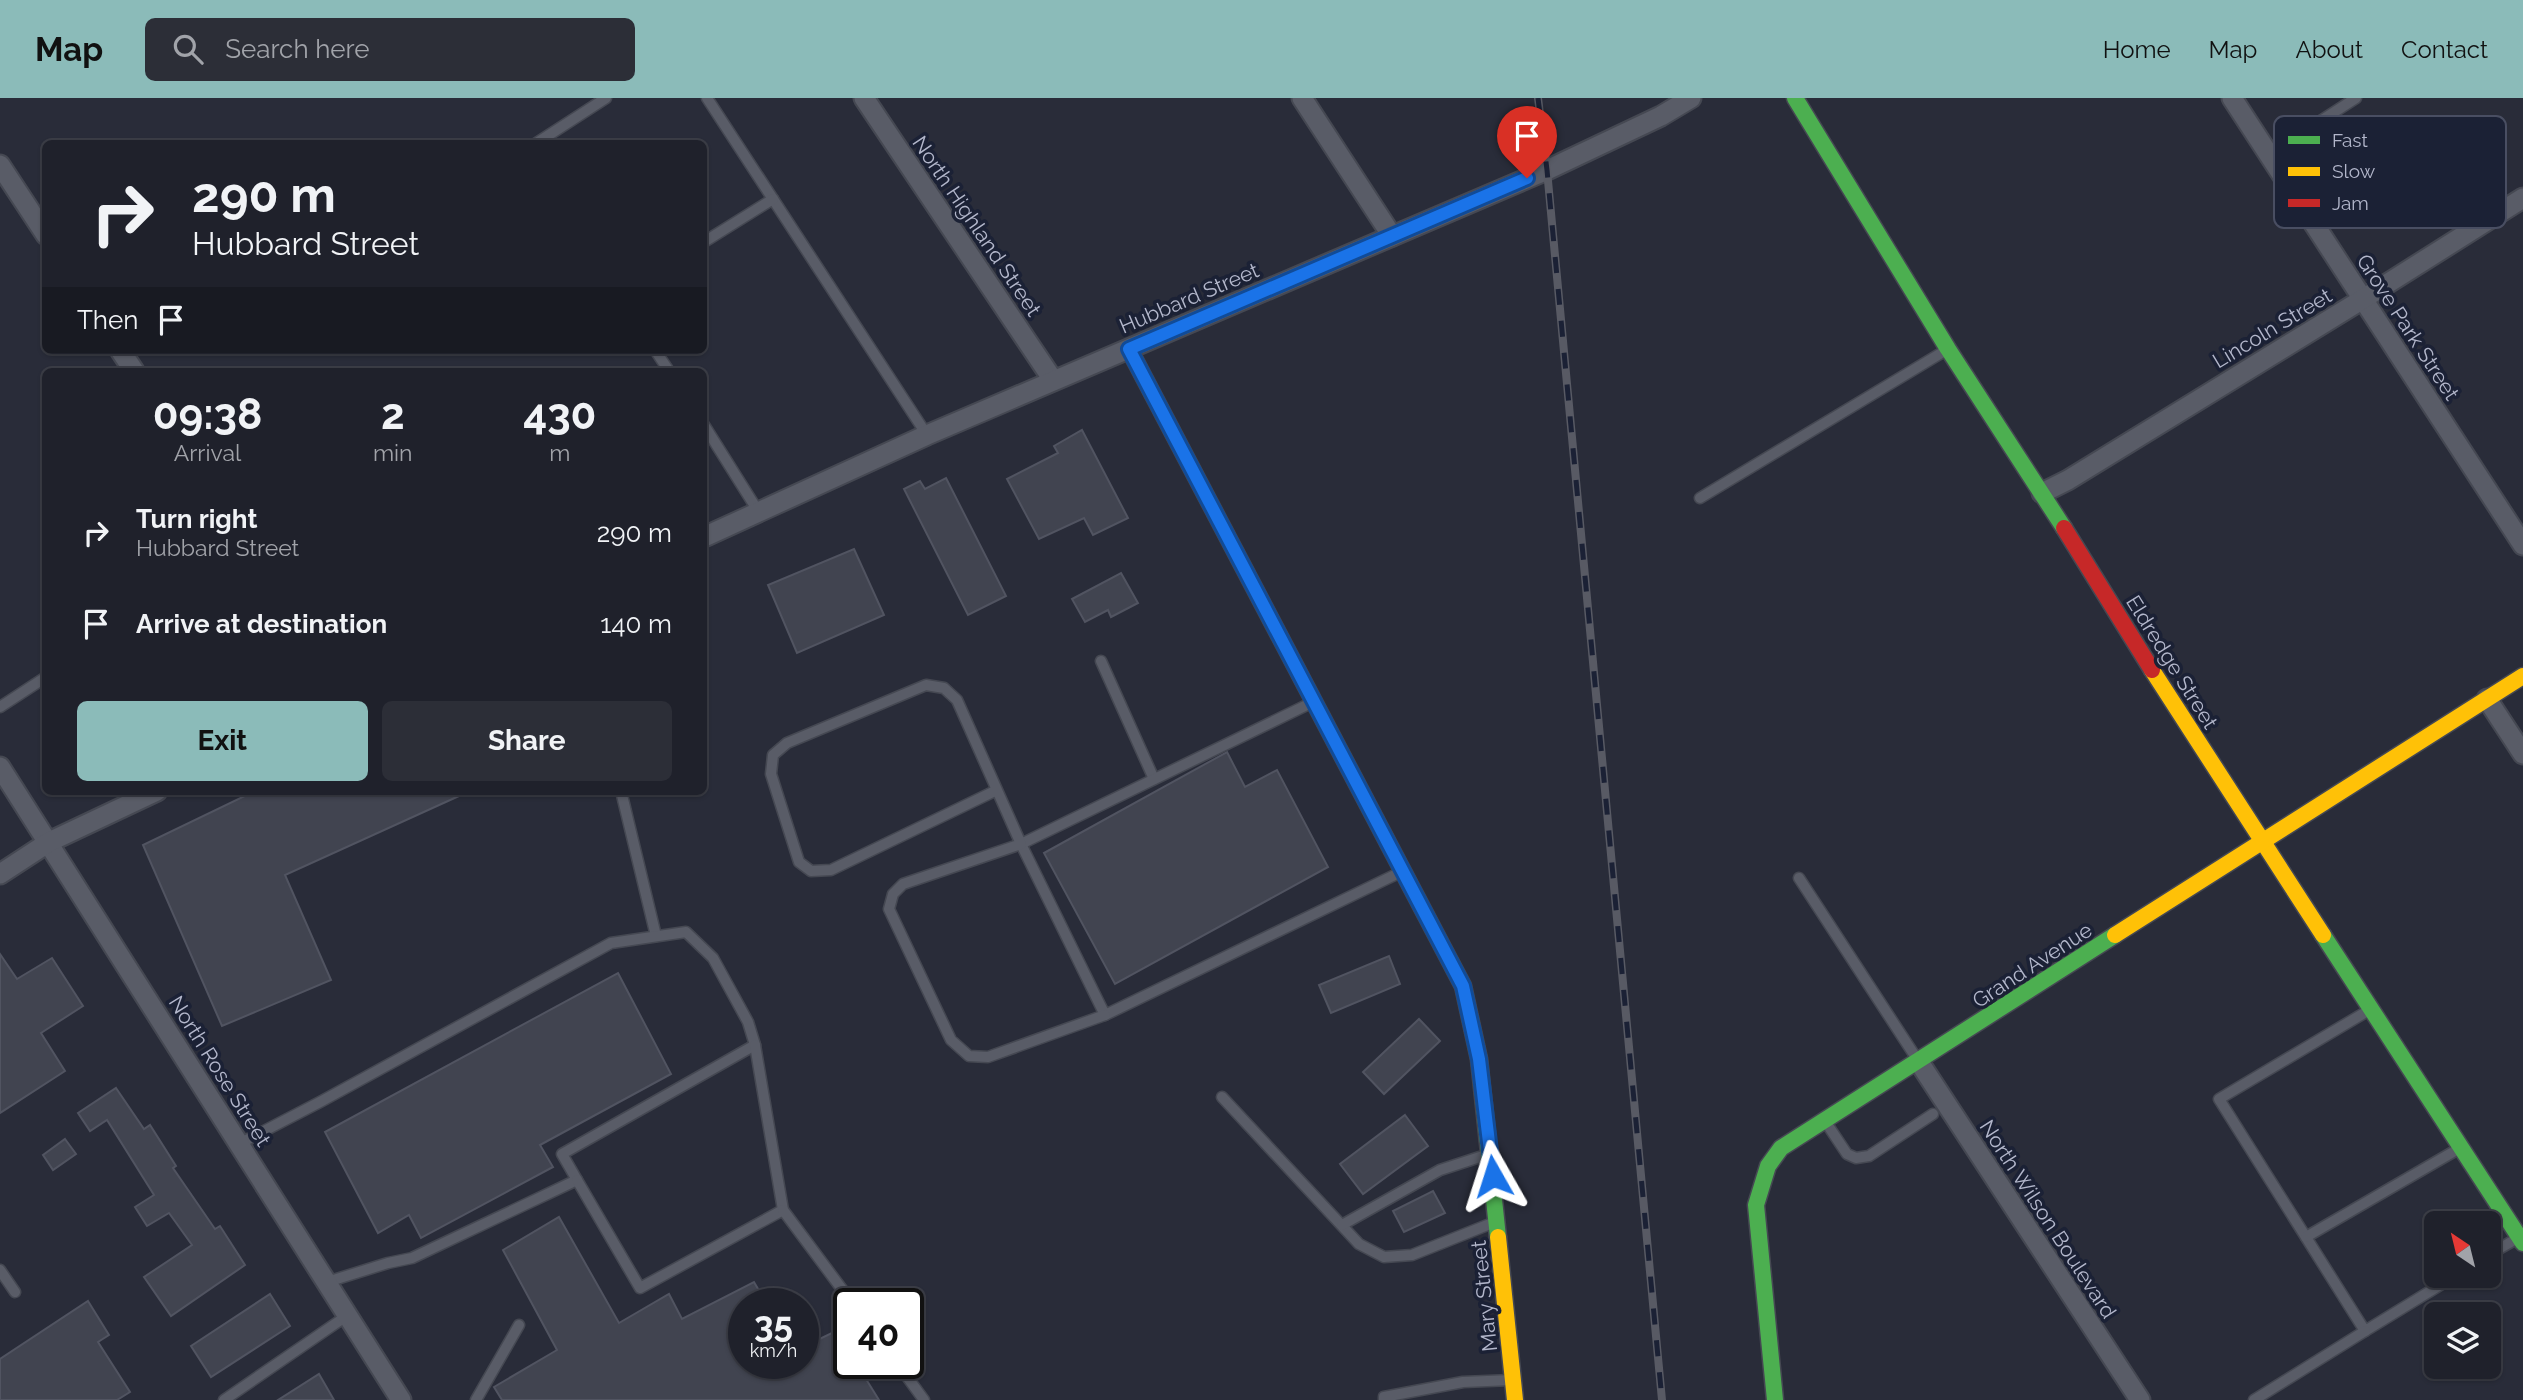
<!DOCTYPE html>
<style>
body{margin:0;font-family:Raleway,sans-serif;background:#2c2e37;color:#f1f3f6;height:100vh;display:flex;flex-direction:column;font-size:26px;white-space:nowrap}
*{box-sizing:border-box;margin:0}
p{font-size:23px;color:#a1a3a9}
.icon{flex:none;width:38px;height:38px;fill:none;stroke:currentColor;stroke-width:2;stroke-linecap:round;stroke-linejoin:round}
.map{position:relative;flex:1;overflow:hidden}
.drawer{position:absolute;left:42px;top:270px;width:665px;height:427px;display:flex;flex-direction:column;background:#1f212b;border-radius:10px;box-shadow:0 2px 5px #0004,0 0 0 2px #3c3e47}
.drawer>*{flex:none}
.hud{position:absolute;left:42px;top:42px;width:665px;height:214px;border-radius:10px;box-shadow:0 2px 5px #0004,0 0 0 2px #3c3e47;background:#1f212b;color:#f1f3f6;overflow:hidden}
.needle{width:46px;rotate:325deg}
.fabs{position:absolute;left:2424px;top:1113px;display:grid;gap:14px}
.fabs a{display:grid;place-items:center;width:77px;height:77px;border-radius:10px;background:#1f212b;box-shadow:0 2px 5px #0004,0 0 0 2px #3c3e47;font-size:35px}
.speed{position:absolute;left:728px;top:1190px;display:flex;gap:14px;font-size:35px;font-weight:700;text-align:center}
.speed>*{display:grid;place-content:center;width:91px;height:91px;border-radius:50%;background:#1f212b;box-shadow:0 2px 5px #0004,0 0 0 2px #3c3e47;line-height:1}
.speed small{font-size:18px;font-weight:400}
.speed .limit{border:4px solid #111;border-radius:10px;background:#fff;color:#111}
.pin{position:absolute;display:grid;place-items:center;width:60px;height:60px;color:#fff;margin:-72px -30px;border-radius:50% 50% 50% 0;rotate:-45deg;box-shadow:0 0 7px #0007}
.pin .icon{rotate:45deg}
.me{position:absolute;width:77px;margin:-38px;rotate:354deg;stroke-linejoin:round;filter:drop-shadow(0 0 5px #0008)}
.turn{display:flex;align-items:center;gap:24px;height:147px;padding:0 35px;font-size:32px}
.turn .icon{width:91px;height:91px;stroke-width:2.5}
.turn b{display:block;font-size:49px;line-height:60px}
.then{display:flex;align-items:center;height:66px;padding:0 35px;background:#0003;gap:14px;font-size:26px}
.eta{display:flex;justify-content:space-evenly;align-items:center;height:119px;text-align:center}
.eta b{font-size:42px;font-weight:700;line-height:49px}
.primary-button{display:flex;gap:14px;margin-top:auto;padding:14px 35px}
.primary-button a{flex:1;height:80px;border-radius:10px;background:#8bbbb9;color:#111;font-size:28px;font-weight:700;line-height:80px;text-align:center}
.primary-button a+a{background:#2c2e37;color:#f1f3f6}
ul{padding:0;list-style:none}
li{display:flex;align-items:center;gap:21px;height:91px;padding:0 35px}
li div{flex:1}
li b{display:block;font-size:26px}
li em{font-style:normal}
header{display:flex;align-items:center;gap:42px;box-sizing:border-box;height:98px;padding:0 35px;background:#8bbbb9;color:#111}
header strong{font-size:33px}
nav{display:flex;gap:38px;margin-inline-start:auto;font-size:24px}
.search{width:490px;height:63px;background:#2c2e37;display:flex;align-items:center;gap:18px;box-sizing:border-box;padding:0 24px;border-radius:10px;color:#a1a3a9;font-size:26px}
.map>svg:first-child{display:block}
</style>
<header>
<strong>Map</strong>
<div class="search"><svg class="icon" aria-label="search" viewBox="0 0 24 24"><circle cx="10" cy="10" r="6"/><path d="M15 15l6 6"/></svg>Search here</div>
<nav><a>Home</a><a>Map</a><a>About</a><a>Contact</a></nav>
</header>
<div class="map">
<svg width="2523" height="1302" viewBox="0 0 2523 1302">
<rect width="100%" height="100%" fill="#292c39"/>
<g fill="#414450" stroke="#515461" stroke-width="2">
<polygon points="1082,332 1128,420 1093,437 1084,420 1039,441 1007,381 1058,355 1054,348"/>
<polygon points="946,380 1006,498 968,517 904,391 920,383 925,391"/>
<polygon points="854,451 884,517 797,555 768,487"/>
<polygon points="1121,475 1138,505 1111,519 1108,512 1085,524 1072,501"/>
<polygon points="1227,654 1245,689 1277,672 1328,769 1115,886 1044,755"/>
<polygon points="255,693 470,693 285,777 331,882 222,928 143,747"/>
<polygon points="0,856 17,881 52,860 83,908 41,935 65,973 0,1015"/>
<polygon points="1389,858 1400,886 1331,915 1319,887"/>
<polygon points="618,875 671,976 540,1047 553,1069 421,1140 409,1117 378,1135 325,1034"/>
<polygon points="1419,921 1440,943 1384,996 1363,974"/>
<polygon points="116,990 144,1031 150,1027 176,1068 173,1070 215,1131 220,1128 245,1167 171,1218 144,1179 192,1147 169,1115 147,1128 135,1109 154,1097 107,1022 90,1033 78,1015"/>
<polygon points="1405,1017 1428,1048 1363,1096 1340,1066"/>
<polygon points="65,1041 76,1056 53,1072 43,1057"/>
<polygon points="1433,1093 1445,1115 1404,1134 1393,1113"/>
<polygon points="559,1119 619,1225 669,1196 682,1221 754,1184 767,1206 744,1206 744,1265 803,1265 803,1249 838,1232 849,1252 849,1265 856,1265 879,1302 502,1302 494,1289 557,1252 503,1152"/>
<polygon points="270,1196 290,1228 211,1279 191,1248"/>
<polygon points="88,1203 109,1237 98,1244 130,1294 117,1302 0,1302 0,1261"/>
<polygon points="319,1276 334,1302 278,1302"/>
</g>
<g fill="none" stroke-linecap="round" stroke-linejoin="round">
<g stroke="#454852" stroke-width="13">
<g id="lane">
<polyline points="707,0 927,337"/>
<polyline points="535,46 606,0"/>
<polyline points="2268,57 2356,0"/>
<polyline points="704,144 773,101"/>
<polyline points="655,252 669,273"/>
<polyline points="704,327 758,413"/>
<polyline points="1700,400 1948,251"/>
<polyline points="1101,563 1154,681"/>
<polyline points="1313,604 1021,746 1105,917 1403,773"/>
<polyline points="0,609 46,579"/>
<polyline points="997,692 831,772 811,773 799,764 771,676 773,657 787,645 926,587 944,590 957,602 1021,746 903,786 893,796 889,811 951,942 969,958 988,959 1105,917"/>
<polyline points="621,693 656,838"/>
<polyline points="1799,780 1917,961"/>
<polyline points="2371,911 2219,1001 2365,1233 2455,1178"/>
<polyline points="1222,999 1359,1146 1384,1159 1412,1157 1495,1124"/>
<polyline points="1825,1023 1847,1056 1856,1060 1869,1058 1933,1016"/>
<polyline points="239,1046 320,1004 611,845 686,834 713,860 748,924 755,947 562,1056 577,1082 412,1160 388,1165 327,1184"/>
<polyline points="577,1082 640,1190 783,1112 755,947"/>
<polyline points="783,1112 853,1206"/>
<polyline points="1342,1127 1440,1072 1489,1056"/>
<polyline points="2306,1139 2460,1050"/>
<polyline points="2488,1157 2518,1140"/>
<polyline points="0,1172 15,1194"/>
<polyline points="897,1265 924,1302"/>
<polyline points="224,1302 348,1217"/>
<polyline points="476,1302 519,1227"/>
<polyline points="1384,1302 1384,1299 1463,1284 1512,1282"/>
<polyline points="2254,1302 2365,1233"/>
</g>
</g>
<g stroke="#454852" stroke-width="23">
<g id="street">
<polyline points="864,0 1053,282"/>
<polyline points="1302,0 1392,138"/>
<polyline points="2232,0 2523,447"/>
<polyline points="0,67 46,137"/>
<polyline points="120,252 134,273"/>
<polyline points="2042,395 2068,382 2363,201 2523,100"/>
<polyline points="704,439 927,337 1547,72 1661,18 1691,0"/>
<polyline points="2487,601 2523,656"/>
<polyline points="0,669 401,1302"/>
<polyline points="0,776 49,744 157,693"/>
<polyline points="1919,964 2140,1302"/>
</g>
</g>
<g stroke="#454852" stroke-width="19">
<g id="fast">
<polyline points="1795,0 1948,251 2064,430"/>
<polyline points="1129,251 1463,888 1479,961 1498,1139"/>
<polyline points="2323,837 2523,1145"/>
<polyline points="1775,1302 1756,1107 1768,1068 1781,1050 2115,837"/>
</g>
</g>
<g stroke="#454852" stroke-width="19">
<g id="slow">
<polyline points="2152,572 2323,837"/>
<polyline points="2115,837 2523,578"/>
<polyline points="1498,1139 1515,1302"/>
</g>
</g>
<g stroke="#454852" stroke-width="19">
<polyline id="jam" points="2064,430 2152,572"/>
</g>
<use href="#lane" stroke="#595c67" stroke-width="10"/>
<use href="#street" stroke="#595c67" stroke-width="19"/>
<use href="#fast" stroke="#4caf50" stroke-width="16"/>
<use href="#slow" stroke="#ffc107" stroke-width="16"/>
<use href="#jam" stroke="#c62828" stroke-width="16"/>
<g stroke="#585a64" stroke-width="8">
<polyline id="rail" points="1538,0 1547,72 1662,1302"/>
</g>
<use href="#rail" stroke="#1b2135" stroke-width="5" stroke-dasharray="16" stroke-linecap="butt"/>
</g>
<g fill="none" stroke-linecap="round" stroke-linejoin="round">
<g stroke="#114b97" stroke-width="18">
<polyline id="route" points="1493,1078 1479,961 1463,888 1129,251 1527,80"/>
</g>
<use href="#route" stroke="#1a73e8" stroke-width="12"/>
</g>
<g text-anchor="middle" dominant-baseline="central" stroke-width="7" stroke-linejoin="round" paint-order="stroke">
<g font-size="21" fill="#b3b7cb" stroke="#1b2135">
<text transform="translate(977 128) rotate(56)">North Highland Street</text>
<text transform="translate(1189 200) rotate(-23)">Hubbard Street</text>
<text transform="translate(2408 229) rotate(57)">Grove Park Street</text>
<text transform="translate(2272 230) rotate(-31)">Lincoln Street</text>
<text transform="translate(2172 564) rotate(58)">Eldredge Street</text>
<text transform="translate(2032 867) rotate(-33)">Grand Avenue</text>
<text transform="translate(220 973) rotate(58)">North Rose Street</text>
<text transform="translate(2048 1121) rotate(57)">North Wilson Boulevard</text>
<text transform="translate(1484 1198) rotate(-96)">Mary Street</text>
</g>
</g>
<rect x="2274" y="18" width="232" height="112" rx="10" fill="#1b2135" stroke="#494e62" stroke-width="2"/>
<rect x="2288" y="38" width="32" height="8" fill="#4caf50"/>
<rect x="2288" y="69" width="32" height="9" fill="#ffc107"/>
<rect x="2288" y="101" width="32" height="8" fill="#c62828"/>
<g font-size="19" fill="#b3b7cb">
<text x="2332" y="49">Fast</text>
<text x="2332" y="80">Slow</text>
<text x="2332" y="112">Jam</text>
</g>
</svg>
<div class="fabs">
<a><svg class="needle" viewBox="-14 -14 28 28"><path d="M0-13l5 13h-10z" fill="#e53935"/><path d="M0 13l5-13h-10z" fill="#a1a3a9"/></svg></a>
<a><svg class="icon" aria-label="layers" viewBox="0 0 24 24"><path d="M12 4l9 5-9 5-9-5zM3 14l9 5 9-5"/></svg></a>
</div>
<div class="speed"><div>35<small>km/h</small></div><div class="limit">40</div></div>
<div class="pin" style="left:1527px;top:80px;background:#d93025"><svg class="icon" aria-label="arrive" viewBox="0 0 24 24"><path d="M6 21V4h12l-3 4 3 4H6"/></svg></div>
<svg class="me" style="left:1493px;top:1078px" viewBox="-20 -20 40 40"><path d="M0-17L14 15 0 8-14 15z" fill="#1a73e8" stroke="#fff" stroke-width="4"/></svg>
<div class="hud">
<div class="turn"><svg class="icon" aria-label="right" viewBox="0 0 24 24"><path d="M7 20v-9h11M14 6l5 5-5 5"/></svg><div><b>290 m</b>Hubbard Street</div></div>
<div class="then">Then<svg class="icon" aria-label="arrive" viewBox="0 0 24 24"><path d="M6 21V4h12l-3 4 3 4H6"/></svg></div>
</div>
<section class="drawer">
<div class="eta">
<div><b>09:38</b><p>Arrival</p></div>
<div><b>2</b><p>min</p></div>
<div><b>430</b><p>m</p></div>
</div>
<ul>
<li><svg class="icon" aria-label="right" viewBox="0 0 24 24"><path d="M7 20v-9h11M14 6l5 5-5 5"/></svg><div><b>Turn right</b><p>Hubbard Street</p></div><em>290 m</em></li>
<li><svg class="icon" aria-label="arrive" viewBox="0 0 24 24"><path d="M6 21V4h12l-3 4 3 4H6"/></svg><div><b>Arrive at destination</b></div><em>140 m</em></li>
</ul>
<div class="primary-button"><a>Exit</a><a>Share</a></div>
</section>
</div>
